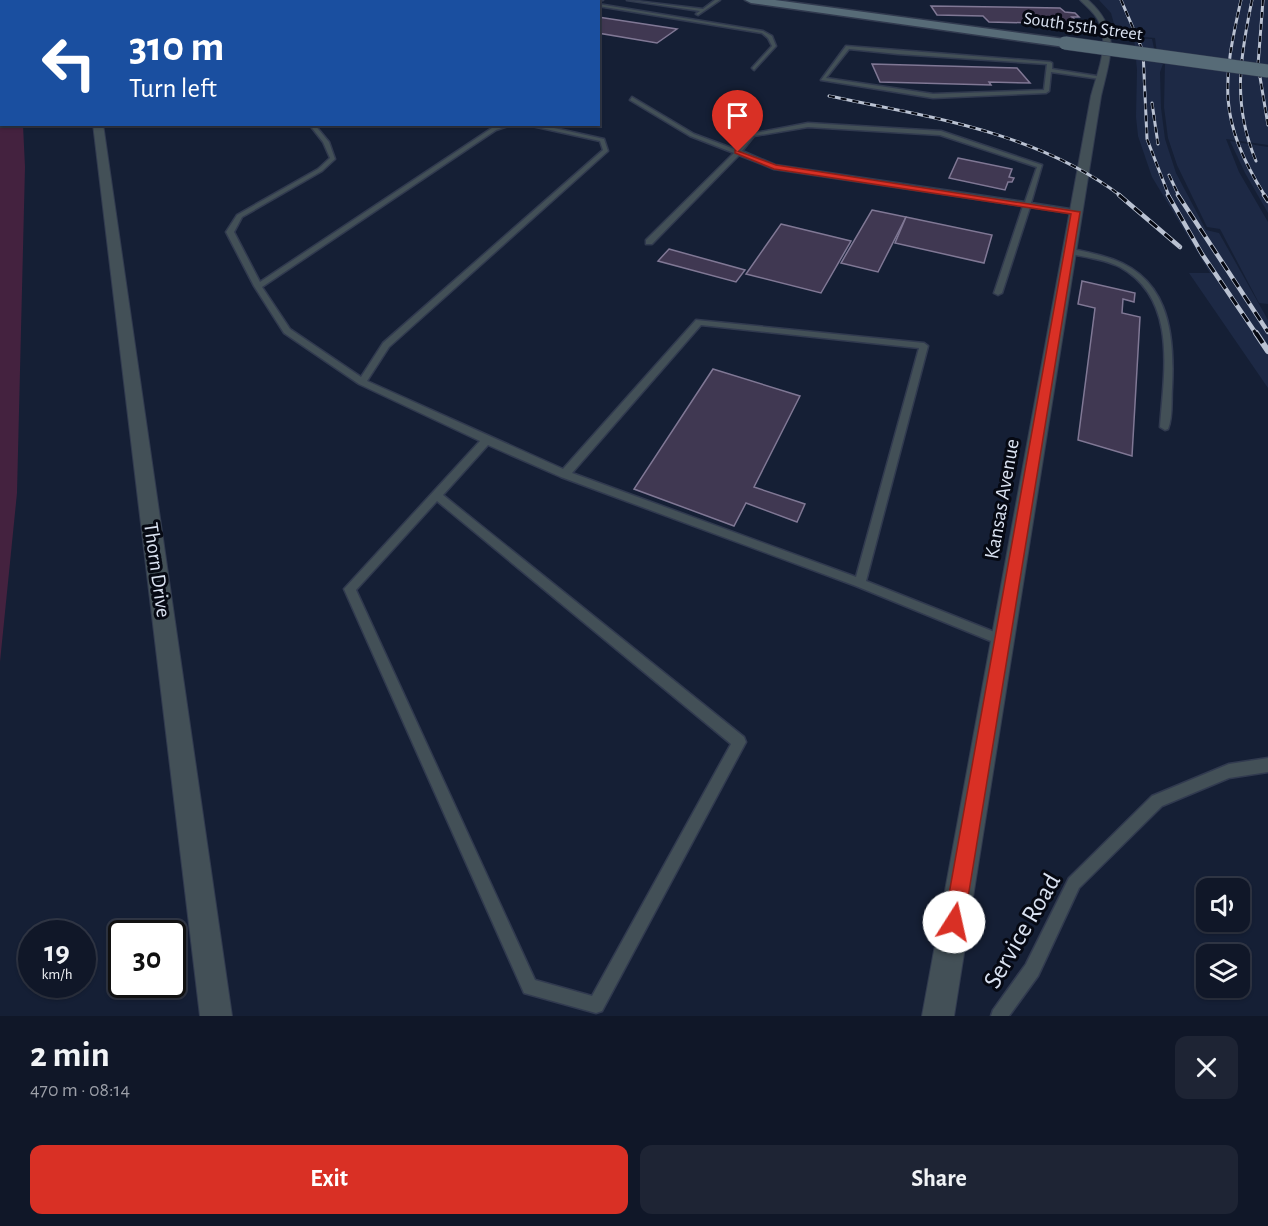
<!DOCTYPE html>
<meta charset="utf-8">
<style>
body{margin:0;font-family:"Alegreya Sans",sans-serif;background:#1e2434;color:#f1f3f6;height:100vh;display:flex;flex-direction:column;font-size:22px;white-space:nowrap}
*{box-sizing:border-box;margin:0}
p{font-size:20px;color:#9c9fa8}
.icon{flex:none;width:33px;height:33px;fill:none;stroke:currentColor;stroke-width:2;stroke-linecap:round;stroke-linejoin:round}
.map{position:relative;height:1016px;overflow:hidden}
.details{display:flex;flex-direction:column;background:#101728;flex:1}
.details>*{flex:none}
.banner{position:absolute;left:0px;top:0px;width:600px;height:126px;box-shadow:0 2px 4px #0004,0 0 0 2px #303645;background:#1a4fa0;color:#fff;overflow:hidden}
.controls{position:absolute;left:1196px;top:878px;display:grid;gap:12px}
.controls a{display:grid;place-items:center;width:54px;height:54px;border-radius:12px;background:#101728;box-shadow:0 2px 4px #0004,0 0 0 2px #303645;font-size:30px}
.speed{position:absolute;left:18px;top:920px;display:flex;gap:12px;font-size:30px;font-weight:700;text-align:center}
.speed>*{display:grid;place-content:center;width:78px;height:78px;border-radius:50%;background:#101728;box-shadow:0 2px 4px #0004,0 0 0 2px #303645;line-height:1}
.speed small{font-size:15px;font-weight:400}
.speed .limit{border:3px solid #111;border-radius:9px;background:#fff;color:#111}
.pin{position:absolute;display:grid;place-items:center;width:51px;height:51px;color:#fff;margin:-62px -26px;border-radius:50% 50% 50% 0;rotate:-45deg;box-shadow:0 0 6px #0007}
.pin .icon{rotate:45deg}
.me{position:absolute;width:66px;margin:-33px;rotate:10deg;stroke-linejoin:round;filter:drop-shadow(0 0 4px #0008)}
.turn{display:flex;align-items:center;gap:21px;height:126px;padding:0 30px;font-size:27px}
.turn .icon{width:78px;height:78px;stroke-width:2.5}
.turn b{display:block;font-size:42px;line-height:51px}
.round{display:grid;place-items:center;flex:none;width:63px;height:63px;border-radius:12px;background:#1e2434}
.head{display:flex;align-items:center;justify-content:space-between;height:102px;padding:0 30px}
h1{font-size:36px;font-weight:700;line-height:45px}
.primary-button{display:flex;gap:12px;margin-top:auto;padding:12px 30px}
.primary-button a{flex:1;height:69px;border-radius:12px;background:#d93025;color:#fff;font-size:24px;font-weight:700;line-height:69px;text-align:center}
.primary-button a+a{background:#1e2434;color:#f1f3f6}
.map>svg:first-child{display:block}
</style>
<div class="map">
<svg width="1268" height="1016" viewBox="0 0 1268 1016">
<rect width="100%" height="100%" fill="#151f35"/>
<g fill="#1d2945">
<polygon points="79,0 448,0 438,2"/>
<polygon points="1099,0 1268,0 1268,145 1226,139 1239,172 1268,222 1268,304 1259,303 1220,229 1207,227 1177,165 1168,138 1164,107 1165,62 1158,61 1155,38 1117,35 1111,13"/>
<polygon points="1134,38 1152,39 1157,62 1163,64 1160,72 1161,108 1165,139 1176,173 1206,230 1219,233 1268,320 1268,388 1189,273 1210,273 1152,177 1138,136 1136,117 1137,70"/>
<polygon points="1230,141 1268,147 1268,213 1245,173"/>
</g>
<polygon fill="#44223f" points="0,99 2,124 23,125 25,167 17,493 0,662"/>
<g fill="#403852" stroke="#807895" stroke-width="1.5">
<polygon points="931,6 1060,8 1065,12 1075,13 1079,17 1072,17 1080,24 989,22 983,16 937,15"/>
<polygon points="598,17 677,29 657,43 598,33"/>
<polygon points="872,64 1017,68 1030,83 989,82 991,85 880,82"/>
<polygon points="958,158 1012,169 1009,177 1014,178 1012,182 1008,182 1005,190 949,178"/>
<polygon points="872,210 906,217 878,272 841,263"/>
<polygon points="906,217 992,235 984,263 895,243"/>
<polygon points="781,224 851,241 821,293 746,274"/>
<polygon points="669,249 745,270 736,282 658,261"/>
<polygon points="1082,281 1135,293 1134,302 1123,299 1122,313 1140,317 1132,456 1078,440 1095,308 1078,304"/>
<polygon points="713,369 800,396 754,487 805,504 797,522 746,503 734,526 634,489"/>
</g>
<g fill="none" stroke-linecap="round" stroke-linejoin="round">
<g stroke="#313a4f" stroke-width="3">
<g id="lane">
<polygon points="191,0 195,0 196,2 192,2"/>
<polygon points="214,0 223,0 208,2"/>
<rect x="242" y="0" width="4" height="2"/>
<polygon points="589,0 603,0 580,2"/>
<polygon points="627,0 703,9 715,0 720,0 698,15 696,14 700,11"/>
<polygon points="598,4 763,31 772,36 776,46 754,70 752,68 772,46 768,38 762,33 598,6"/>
<path d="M846,46L1050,62L1052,63V69L1103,77L1100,79L1051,72L1049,91L1046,93L933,98L821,80ZM849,49L898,54L1047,64L1044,90L933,94L826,78Z"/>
<path d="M632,97L694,134L737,150L750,134L808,123L941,131L1042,165L1031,203L1076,210L1079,212L1076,214L1030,207L1002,293L998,295L994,293L1023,206L774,169L739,155L652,244H646V240L734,153L690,136L630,100ZM808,127L940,135L1037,167L1025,202L775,165L742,151L754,136Z"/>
<path d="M309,124H314L329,142L335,159L322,171L242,217L234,232L260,282L492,128L504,124H514L496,130L262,287L290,329L361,377L383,343L603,150L600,141L523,124H536L604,139L608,151L389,347L367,381L563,469L696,320L924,343L928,346L866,581L1007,637L1009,641L1007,645L1003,646L856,586L561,477L488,445L443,495L744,737L746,742L602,1011L596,1013L524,993L344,589L480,441L359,384L284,333L254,286L226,232L237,215L318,169L330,158L323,142ZM701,325L919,348L856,577L572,473ZM437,501L731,744L592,996L535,980L356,590Z"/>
<path d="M1066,249C1078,249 1091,253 1102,256C1168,273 1175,330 1172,388C1171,401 1173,417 1168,429L1165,430L1160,427C1164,372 1178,299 1120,267C1104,259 1084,257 1066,253Z"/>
<polygon points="1268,758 1268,772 1229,778 1162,806 1079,888 1038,976 1009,1016 991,1016 993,1010 1026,964 1069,878 1152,796 1229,764"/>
</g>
</g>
<g stroke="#313a4f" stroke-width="2">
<g id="street">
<rect x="75" y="0" width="8" height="2"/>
<path d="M1080,0H1088C1122,30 1110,57 1101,96L954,1016H922L1091,96C1097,73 1110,45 1099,22C1095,13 1087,7 1080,0Z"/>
<polygon points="93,124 103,124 232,1016 200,1016"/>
</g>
</g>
<g stroke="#313a4f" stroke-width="3">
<polygon id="secondary" points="745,0 775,0 1065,39 1071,43 1065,47 751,3"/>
</g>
<g stroke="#313a4f" stroke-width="2">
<g id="primary">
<polygon points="433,0 453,0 432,2"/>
<polygon points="474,0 494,0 473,2"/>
<rect x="0" y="75" width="2" height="10"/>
</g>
</g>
<use href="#lane" fill="#435057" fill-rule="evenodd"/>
<use href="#street" fill="#435057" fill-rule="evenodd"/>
<use href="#secondary" fill="#576b77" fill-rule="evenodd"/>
<use href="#primary" fill="#65808f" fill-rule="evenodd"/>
<g stroke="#bac2d2" stroke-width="3">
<g id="rail-far2">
<polyline points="1121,0 1143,51 1147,139 1169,196"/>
<path d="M1241,0C1222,84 1218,120 1265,196"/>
<path d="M1252,0C1240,58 1232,104 1256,161"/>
<polyline points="1263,0 1258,65 1268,125"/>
<path d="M829,96C930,117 1036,132 1121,196"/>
<polyline points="1152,103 1158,144"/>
<polyline points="1169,175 1179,196"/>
</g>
</g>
<g stroke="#bac2d2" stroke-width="4.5">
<g id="rail-far1">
<polyline points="1119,195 1180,247"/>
<polyline points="1168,195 1202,254 1257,335"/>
<polyline points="1178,195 1268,332"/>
<polyline points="1264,195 1268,201"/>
</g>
</g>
<g stroke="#bac2d2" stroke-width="6">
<polyline id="rail" points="1256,333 1268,351"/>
</g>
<use href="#rail-far2" stroke="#060913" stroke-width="2" stroke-dasharray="6" stroke-linecap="butt"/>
<use href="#rail-far1" stroke="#060913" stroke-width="3" stroke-dasharray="10" stroke-linecap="butt"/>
<use href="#rail" stroke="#060913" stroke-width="4" stroke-dasharray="12" stroke-linecap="butt"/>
<g stroke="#313a4f" stroke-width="14" stroke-linecap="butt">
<polyline id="secondary-bridge" points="1065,43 1268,71"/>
</g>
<use href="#secondary-bridge" stroke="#576b77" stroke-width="13"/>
</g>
<polygon fill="#d93025" stroke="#8d1f18" stroke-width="1.5" points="735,150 776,165 1080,212 964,922 961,929 954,932 947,929 944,922 1071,214 774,169 735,153"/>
<g text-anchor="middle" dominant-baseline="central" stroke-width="6" stroke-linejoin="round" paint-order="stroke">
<g font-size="18" fill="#dae2f1" stroke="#060913">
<text transform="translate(1083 27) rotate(8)">South 55th Street</text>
</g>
<g font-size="21" fill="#dae2f1" stroke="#060913">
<text transform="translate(1002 499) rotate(-80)">Kansas Avenue</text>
<text transform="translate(157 570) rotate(82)">Thorn Drive</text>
</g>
<g font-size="26" fill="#dae2f1" stroke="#060913">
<text transform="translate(1022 931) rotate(-60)">Service Road</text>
</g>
</g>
</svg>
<div class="controls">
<a><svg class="icon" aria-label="sound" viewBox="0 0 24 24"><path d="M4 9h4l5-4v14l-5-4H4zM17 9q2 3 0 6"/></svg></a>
<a><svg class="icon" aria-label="layers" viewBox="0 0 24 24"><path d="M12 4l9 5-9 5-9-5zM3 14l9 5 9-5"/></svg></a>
</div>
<div class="speed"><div>19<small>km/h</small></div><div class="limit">30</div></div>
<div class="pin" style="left:738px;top:152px;background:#d93025"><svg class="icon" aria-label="arrive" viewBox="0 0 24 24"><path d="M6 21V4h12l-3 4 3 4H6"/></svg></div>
<svg class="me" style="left:954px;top:922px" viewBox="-20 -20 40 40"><circle r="19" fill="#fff"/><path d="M0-13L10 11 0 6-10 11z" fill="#d93025"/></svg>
<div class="banner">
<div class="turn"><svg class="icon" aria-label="left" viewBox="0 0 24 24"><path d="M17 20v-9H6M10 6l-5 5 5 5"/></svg><div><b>310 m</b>Turn left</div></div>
</div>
</div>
<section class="details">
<div class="head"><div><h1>2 min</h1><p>470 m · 08:14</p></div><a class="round"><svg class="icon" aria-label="close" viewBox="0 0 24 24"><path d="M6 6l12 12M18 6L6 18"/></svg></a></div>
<div class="primary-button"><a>Exit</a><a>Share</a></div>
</section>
